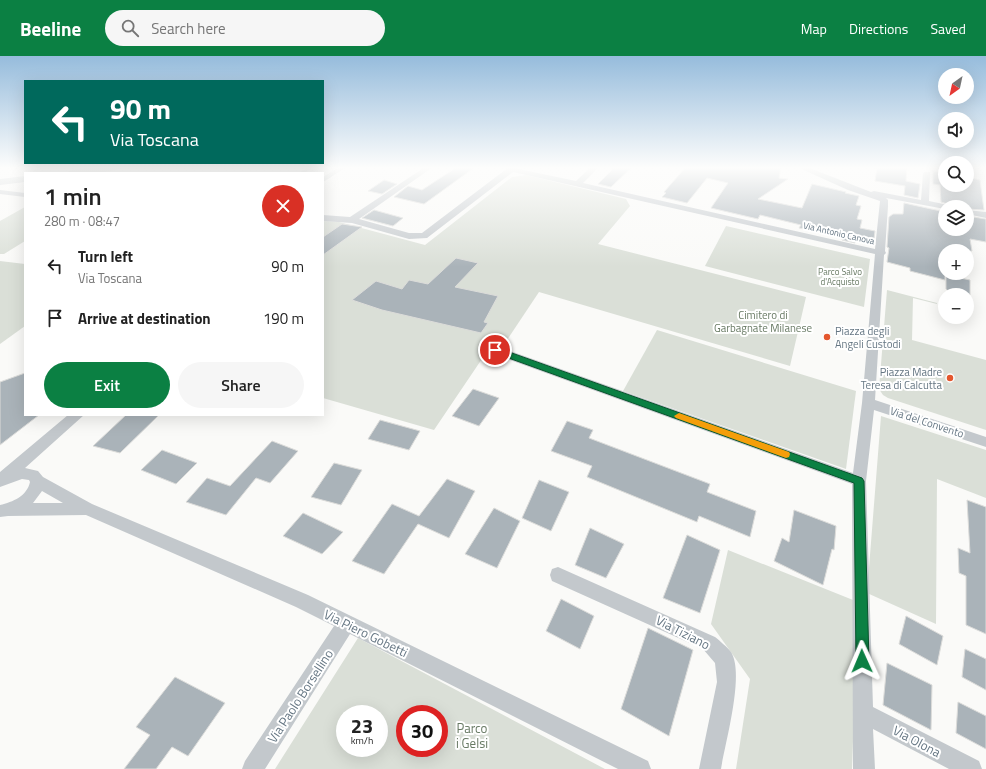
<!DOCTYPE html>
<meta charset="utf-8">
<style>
body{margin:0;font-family:"Titillium Web",sans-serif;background:#f6f6f6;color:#222;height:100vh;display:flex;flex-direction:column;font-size:15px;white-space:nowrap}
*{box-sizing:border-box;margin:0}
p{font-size:13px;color:#767676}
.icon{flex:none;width:22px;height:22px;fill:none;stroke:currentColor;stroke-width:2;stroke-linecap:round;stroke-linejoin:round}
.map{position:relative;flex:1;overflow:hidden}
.sheet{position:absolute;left:24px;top:116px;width:300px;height:244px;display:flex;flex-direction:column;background:#fff;border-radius:0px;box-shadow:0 4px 16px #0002}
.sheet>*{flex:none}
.banner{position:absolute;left:24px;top:24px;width:300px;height:84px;border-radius:0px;box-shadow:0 4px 16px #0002;background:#00695c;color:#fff;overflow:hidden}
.needle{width:26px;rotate:213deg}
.tools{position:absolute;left:938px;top:12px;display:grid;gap:8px}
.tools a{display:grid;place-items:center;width:36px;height:36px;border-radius:50%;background:#fff;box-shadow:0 4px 16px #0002;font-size:20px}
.speed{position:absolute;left:336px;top:649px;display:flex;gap:8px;font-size:20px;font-weight:700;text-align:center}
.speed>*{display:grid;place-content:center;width:52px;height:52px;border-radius:50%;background:#fff;box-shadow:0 4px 16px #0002;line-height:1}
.speed small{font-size:10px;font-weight:400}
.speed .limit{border:6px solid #d22;background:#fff;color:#111}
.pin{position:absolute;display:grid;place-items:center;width:34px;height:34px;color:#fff;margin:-17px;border:2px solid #fff;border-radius:50%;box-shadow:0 1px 4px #0007}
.me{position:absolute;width:44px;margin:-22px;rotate:359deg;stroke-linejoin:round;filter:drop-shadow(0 0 3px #0008)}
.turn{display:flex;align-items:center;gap:14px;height:84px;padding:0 20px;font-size:18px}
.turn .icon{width:52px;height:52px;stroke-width:2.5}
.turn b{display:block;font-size:28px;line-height:34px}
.round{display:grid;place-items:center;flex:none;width:42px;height:42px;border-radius:21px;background:#f6f6f6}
.overview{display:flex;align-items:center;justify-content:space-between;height:68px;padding:0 20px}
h1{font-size:24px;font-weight:600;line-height:30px}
.primary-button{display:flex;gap:8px;margin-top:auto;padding:8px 20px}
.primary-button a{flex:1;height:46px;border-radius:24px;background:#0b8043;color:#fff;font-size:16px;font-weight:600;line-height:46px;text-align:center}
.primary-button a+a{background:#f6f6f6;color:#222}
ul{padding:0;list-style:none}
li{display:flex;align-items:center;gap:12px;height:52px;padding:0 20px}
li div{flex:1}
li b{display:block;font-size:15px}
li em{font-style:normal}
header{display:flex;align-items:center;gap:24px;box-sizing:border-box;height:56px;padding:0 20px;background:#0b8043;color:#fff}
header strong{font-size:19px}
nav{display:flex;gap:22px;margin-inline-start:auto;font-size:14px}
.search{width:280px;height:36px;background:#f6f6f6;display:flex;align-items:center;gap:10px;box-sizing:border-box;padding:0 14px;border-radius:22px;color:#767676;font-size:15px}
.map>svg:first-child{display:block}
</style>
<header>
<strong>Beeline</strong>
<div class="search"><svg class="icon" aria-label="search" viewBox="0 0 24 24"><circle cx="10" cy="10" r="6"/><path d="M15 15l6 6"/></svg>Search here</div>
<nav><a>Map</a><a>Directions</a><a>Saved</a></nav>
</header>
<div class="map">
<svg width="986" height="713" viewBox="0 0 986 713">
<rect width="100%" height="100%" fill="#fafaf8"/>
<g fill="#dadfd7" fill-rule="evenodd">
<polygon points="526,119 626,143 630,150 598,188 806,241 790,310 539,236 507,284 492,288 434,374 323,342 323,165 339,166 425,189 512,121"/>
<polygon points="25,151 25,185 4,198 0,198 0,165"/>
<polygon points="726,170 870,203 864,251 705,210"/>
<polygon points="0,205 25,208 25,270 0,288"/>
<polygon points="887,234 937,247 937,248 913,242 912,284 986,304 986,374 888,342 883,339 879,333"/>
<polygon points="657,274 856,335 846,413 623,335"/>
<polygon points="881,360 986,394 986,442 937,423 936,568 867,537"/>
<polygon points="728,494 858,546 852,713 736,713 750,623 711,568"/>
<path d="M358,582L605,713H275ZM345,658H379V692H345ZM405,658H439V692H405Z"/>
</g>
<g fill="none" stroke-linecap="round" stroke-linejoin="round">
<polyline stroke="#bbc7cb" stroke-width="2.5" points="301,117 312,111"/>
</g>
<g fill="#aab3b9" stroke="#dcdcda">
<polygon points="457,111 475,111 424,148 394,141 408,130 422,134"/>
<polygon points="615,111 632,111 611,131 598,128"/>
<polygon points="686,111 706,113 706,111 781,111 779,122 788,123 758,143 802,152 812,128 846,136 845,137 859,140 856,149 861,150 857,163 862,164 860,172 875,175 874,183 871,181 870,185 856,182 855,187 842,184 843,180 799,172 801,169 760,159 758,163 711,152 728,127 707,122 687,147 662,141 666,137 664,136"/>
<polygon points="877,111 907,111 906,125 920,128 918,142 904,139 905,130 875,125"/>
<polygon points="933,115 945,116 945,129 967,129 967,121 980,124 984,154 967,153 967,151 950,151 948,148 941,146 940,129 933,128"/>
<polygon points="384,124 397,128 382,138 368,135"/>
<polygon points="904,147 945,156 945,173 967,173 967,160 986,163 986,186 970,183 972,195 945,195 945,224 910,215 910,212 887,206 889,192 887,191 889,161 893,158 903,158"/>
<polygon points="374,154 403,162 393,170 362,162"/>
<polygon points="342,168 362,171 323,199 323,181"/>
<polygon points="456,202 478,207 455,231 498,240 484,266 488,267 481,277 382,254 352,244 376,225 402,233 409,224 428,228"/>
<polygon points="946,219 970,224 970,239 953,239 946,233"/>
<polygon points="25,317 25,359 39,359 0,389 0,326"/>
<polygon points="473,333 499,342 479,370 452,360"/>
<polygon points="126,359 159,359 120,397 93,390"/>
<polygon points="380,364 420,375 409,394 368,383"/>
<polygon points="567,365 593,374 589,382 710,428 707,436 756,455 750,481 699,460 697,466 587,421 592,410 551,395"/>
<polygon points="272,385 298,395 270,427 256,422 226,459 186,446 207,422 230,430"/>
<polygon points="162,394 197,407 176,428 141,414"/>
<polygon points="334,407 362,414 341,449 311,441"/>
<polygon points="447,423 475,435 449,482 418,468 384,518 352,505 392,448 419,460"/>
<polygon points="539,424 569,436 551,475 522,462"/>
<polygon points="967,444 986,451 986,578 966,569 966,520 959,517 958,492 970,497"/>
<polygon points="494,452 520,465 497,512 465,498"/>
<polygon points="794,454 836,470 834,494 832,493 823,529 774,505 782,482 789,486"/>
<polygon points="303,457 343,476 322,498 283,480"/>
<polygon points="590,472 624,488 606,522 575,509"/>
<polygon points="687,479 720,494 700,557 663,542"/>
<polygon points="561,543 594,560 580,593 546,575"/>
<polygon points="906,560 943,580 937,609 899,588"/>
<polygon points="648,572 693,594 669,680 621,653"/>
<polygon points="965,593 986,603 986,634 962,621"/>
<polygon points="887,607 932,629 931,674 883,649"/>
<polygon points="175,621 225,647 188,700 172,691 156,713 124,713 150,679 136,671"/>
<polygon points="958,646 986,660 986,693 956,677"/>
</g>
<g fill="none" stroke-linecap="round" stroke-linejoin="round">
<g fill="#c3c8cc" fill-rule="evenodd">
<polygon points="339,111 347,111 323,126 323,121"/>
<polygon points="425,111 433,111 359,163 409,177 422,177 509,111 576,125 591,111 599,111 583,127 875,193 880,145 848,134 797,111 807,111 871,136 874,135 921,144 923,118 924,116 930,116 929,145 948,149 949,151 945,151 945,153 886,142 888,144 888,150 885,195 886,197 884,199 875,344 986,381 986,391 874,354 866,425 873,651 979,705 982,713 949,713 873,673 875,713 853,713 852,428 491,297 489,294 491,291 499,291 853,417 862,347 875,198 513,116 427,182 409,183 352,167 323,165 323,159 350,161"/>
<polygon points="0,134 25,137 25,141 0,138"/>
<polygon points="967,154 986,156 986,162 967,158"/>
<path d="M68,359H84L25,412L38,415L43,421L92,448L308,539L353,561L648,705L651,713H618L350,578L265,713H242L245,705L334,570L296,551L86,459L8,460L0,461V449C13,446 27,440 30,426L29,424L22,423L0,431V416ZM42,435L63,447H33Z"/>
<path d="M558,511L715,581C720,585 727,591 731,596C745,618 725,687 721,713H699L717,626L715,607L703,593L552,525L550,519L552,513Z"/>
</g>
<g fill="#c3c8cc" fill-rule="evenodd">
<path d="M95,111H122C114,118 78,117 66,117L71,114Z"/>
<polygon points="25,120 25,126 0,129 0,123"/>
</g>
</g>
<linearGradient id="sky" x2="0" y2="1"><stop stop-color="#96bcdc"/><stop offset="0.53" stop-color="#fdfdfc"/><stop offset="1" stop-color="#fdfdfc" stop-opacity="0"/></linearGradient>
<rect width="986" height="211" fill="url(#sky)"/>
<polygon fill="#0b8043" stroke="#07532c" points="495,291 862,422 864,425 869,605 867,610 862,612 858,610 856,605 854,427 492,296 491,294"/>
<polygon fill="#f59e0b" points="679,357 789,396 790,398 789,401 786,402 676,362 674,360"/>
<g fill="#e4572e" stroke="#fff" stroke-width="1.5">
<circle cx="827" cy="281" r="4"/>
<circle cx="950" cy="322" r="4"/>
</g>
<g text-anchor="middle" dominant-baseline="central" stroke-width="4" stroke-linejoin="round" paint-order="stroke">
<g font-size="9" fill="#657683" stroke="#fff">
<text transform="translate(839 177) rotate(13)">Via Antonio Canova</text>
</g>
<g font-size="9" fill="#687a64" stroke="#fff">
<text x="840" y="215">Parco Salvo<tspan x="840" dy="10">d'Acquisto</tspan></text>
</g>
<g font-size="11" fill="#687a64" stroke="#fff">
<text x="763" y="259">Cimitero di<tspan x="763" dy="13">Garbagnate Milanese</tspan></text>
</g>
<g font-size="11" fill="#657683" stroke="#fff" text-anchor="start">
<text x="835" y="275">Piazza degli<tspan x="835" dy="13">Angeli Custodi</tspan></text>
<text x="942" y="316" text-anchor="end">Piazza Madre<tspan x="942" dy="13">Teresa di Calcutta</tspan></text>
</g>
<g font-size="11" fill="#657683" stroke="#fff">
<text transform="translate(927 366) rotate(18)">Via del Convento</text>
</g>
<g font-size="13" fill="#657683" stroke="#fff">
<text transform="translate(683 576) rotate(27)">Via Tiziano</text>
<text transform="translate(366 577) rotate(26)">Via Piero Gobetti</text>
<text transform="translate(300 640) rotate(-57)">Via Paolo Borsellino</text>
<text transform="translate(917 685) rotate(28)">Via Olona</text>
</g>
<g font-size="13" fill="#687a64" stroke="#fff">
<text x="472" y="672">Parco<tspan x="472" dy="15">i Gelsi</tspan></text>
</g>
</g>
</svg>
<div class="tools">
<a><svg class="needle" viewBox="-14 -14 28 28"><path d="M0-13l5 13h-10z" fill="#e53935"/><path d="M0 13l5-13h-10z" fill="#767676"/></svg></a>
<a><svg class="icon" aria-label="sound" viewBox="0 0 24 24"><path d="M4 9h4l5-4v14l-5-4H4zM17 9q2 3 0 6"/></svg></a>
<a><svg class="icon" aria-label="search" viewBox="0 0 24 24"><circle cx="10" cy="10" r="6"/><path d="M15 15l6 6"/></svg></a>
<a><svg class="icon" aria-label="layers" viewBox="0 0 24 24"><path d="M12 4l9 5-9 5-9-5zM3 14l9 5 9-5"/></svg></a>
<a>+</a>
<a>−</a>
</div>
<div class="speed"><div>23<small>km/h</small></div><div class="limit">30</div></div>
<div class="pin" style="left:495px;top:294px;background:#d93025"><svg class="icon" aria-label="arrive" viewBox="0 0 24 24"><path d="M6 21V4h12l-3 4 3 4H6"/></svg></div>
<svg class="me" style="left:862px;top:605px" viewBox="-20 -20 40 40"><path d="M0-17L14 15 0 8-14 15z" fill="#0b8043" stroke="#fff" stroke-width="4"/></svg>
<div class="banner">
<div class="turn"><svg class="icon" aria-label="left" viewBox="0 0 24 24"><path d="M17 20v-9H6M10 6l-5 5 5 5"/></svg><div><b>90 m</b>Via Toscana</div></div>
</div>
<section class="sheet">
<div class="overview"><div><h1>1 min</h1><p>280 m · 08:47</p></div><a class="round" style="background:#d93025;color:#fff"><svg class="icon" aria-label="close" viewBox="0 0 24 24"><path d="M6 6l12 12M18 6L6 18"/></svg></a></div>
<ul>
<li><svg class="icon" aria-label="left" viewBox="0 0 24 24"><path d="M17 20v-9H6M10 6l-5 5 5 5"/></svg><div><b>Turn left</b><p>Via Toscana</p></div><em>90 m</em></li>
<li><svg class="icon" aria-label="arrive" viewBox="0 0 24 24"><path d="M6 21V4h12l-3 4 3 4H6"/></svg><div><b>Arrive at destination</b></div><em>190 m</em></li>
</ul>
<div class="primary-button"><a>Exit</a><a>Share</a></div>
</section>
</div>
